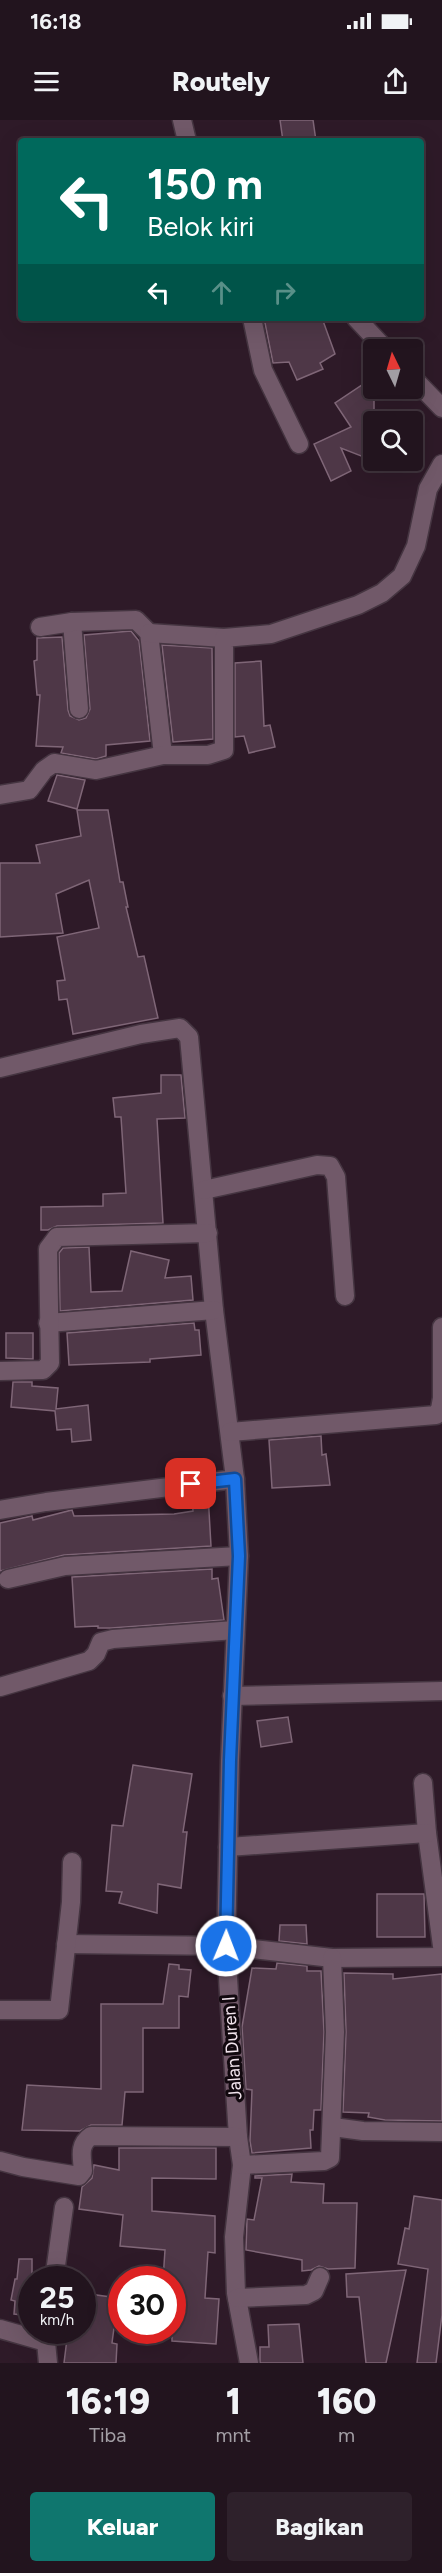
<!DOCTYPE html>
<html lang="id">
<style>
body{margin:0;font-family:Figtree,sans-serif;background:#2e212b;color:#f1f3f6;height:100vh;display:flex;flex-direction:column;font-size:22px;white-space:nowrap}
*{box-sizing:border-box;margin:0}
p{font-size:20px;color:#a29ea4}
.icon{flex:none;width:33px;height:33px;fill:none;stroke:currentColor;stroke-width:2;stroke-linecap:round;stroke-linejoin:round}
.map{position:relative;height:2243px;overflow:hidden}
.drawer{display:flex;flex-direction:column;background:#22141e;flex:1}
.drawer>*{flex:none}
.top-card{position:absolute;left:18px;top:18px;width:406px;height:183px;border-radius:6px;box-shadow:0 6px 24px #0002,0 0 0 2px #3f333c;background:#00695c;color:#fff;overflow:hidden}
.needle{width:39px;rotate:355deg}
.tools{position:absolute;left:363px;top:219px;display:grid;gap:12px}
.tools a{display:grid;place-items:center;width:60px;height:60px;border-radius:6px;background:#22141e;box-shadow:0 6px 24px #0002,0 0 0 2px #3f333c;font-size:30px}
.speed{position:absolute;left:18px;top:2146px;display:flex;gap:12px;font-size:30px;font-weight:700;text-align:center}
.speed>*{display:grid;place-content:center;width:78px;height:78px;border-radius:50%;background:#22141e;box-shadow:0 6px 24px #0002,0 0 0 2px #3f333c;line-height:1}
.speed small{font-size:15px;font-weight:400}
.speed .limit{border:9px solid #d22;background:#fff;color:#111}
.pin{position:absolute;display:grid;place-items:center;width:51px;height:51px;color:#fff;margin:-26px;border-radius:12px;box-shadow:0 3px 9px #0006}
.me{position:absolute;width:66px;margin:-33px;rotate:1deg;stroke-linejoin:round;filter:drop-shadow(0 0 4px #0008)}
.turn{display:flex;align-items:center;gap:21px;height:126px;padding:0 30px;font-size:27px}
.turn .icon{width:78px;height:78px;stroke-width:2.5}
.turn b{display:block;font-size:42px;line-height:51px}
.lanes{display:flex;align-items:center;height:57px;padding:0 30px;background:#0003;justify-content:center;gap:30px;direction:ltr}
.lanes .off{opacity:.35}
.eta{display:flex;justify-content:space-evenly;align-items:center;height:102px;text-align:center}
.eta b{font-size:36px;font-weight:800;line-height:42px}
.primary-button{display:flex;gap:12px;margin-top:auto;padding:12px 30px}
.primary-button a{flex:1;height:69px;border-radius:6px;background:#0f766e;color:#fff;font-size:24px;font-weight:800;line-height:69px;text-align:center}
.primary-button a+a{background:#2e212b;color:#f1f3f6}
.status{display:flex;justify-content:space-between;align-items:center;height:42px;padding:0 30px;background:#22141e;direction:ltr}
.status svg{height:16px;fill:currentColor}
header{display:flex;justify-content:space-between;align-items:center;height:78px;padding:0 30px;background:#22141e;font-size:27px;font-weight:800}
.map>svg:first-child{display:block}
</style>
<div class="status"><b>16:18</b><svg viewBox="0 0 49 12"><path d="M0 12V9h3v3zM5 12V6h3v6zM10 12V3h3v9zM15 12V0h3v12zM26 1h20v11H26zM47 4h2v5h-2z"/></svg></div>
<header><svg class="icon" aria-label="menu" viewBox="0 0 24 24"><path d="M4 6h16M4 12h16M4 18h16"/></svg>Routely<svg class="icon" aria-label="share" viewBox="0 0 24 24"><path d="M12 15V3M7 8l5-5 5 5M5 13v7h14v-7"/></svg></header>
<div class="map">
<svg width="442" height="2243" viewBox="0 0 442 2243">
<rect width="100%" height="100%" fill="#2e1a28"/>
<g fill="#4e3747" stroke="#7f6677" stroke-width="1.5">
<polygon points="280,0 313,0 316,21 283,21"/>
<polygon points="264,198 322,198 335,234 320,243 323,249 297,260 289,242 273,243"/>
<polygon points="374,257 374,341 341,328 351,351 331,361 314,324 351,307 335,283"/>
<polygon points="131,511 139,521 150,621 106,625 106,636 96,639 61,633 63,627 36,626 40,575 37,575 34,541 37,540 37,518 62,517 68,590 70,596 79,600 86,598 90,589 84,515"/>
<polygon points="162,525 212,528 213,619 173,622"/>
<polygon points="261,541 264,606 270,605 275,627 249,633 244,616 235,617 235,543"/>
<polygon points="57,655 85,660 77,689 48,681"/>
<polygon points="77,690 108,690 120,762 123,762 128,787 126,787 138,837 144,836 158,898 73,914 67,879 59,880 57,861 65,860 57,817 99,808 89,760 56,774 63,813 0,817 0,743 40,743 36,725 81,716"/>
<polygon points="161,955 181,955 185,998 157,999 163,1103 57,1106 48,1110 41,1110 41,1087 103,1086 103,1074 126,1073 121,997 115,997 113,978 161,973"/>
<polygon points="89,1127 91,1172 122,1171 131,1131 169,1140 165,1158 191,1156 193,1180 60,1191 59,1133 63,1128"/>
<polygon points="194,1203 195,1210 199,1210 201,1235 150,1239 150,1242 69,1245 67,1213"/>
<polygon points="6,1213 33,1213 33,1239 6,1238"/>
<polygon points="13,1262 32,1262 32,1266 58,1268 56,1289 88,1285 91,1320 72,1322 71,1309 57,1310 55,1291 11,1287"/>
<polygon points="321,1316 322,1335 326,1334 330,1365 272,1368 269,1320"/>
<polygon points="208,1374 211,1426 64,1435 0,1451 0,1403 32,1396 33,1400 72,1390 74,1396 174,1394 193,1391 192,1376"/>
<polygon points="212,1449 212,1459 218,1458 224,1500 111,1508 98,1508 98,1506 75,1507 72,1457"/>
<polygon points="288,1597 292,1622 261,1627 257,1601"/>
<polygon points="133,1645 192,1654 183,1712 187,1712 181,1768 158,1764 157,1793 119,1783 122,1772 106,1771 112,1705 123,1706"/>
<polygon points="377,1774 424,1774 425,1817 377,1817"/>
<polygon points="280,1805 306,1805 307,1824 279,1821"/>
<polygon points="277,1843 307,1846 307,1851 321,1851 324,1912 321,1990 314,1990 313,2010 310,2010 311,2028 252,2033 250,2021 252,1970 246,1969 242,1907 252,1848 276,1849"/>
<polygon points="169,1844 179,1845 179,1849 191,1850 188,1877 179,1876 179,1908 143,1908 143,1972 125,1972 122,2005 91,2005 80,2011 22,2010 27,1965 101,1969 101,1884 163,1884"/>
<polygon points="344,1853 393,1854 393,1859 442,1854 442,2001 385,2000 368,1997 369,1993 343,1992 346,1912"/>
<polygon points="119,2028 216,2028 216,2059 152,2058 152,2091 215,2096 215,2133 208,2132 205,2178 219,2179 216,2224 172,2221 172,2160 163,2160 165,2130 120,2126 123,2095 79,2089 82,2067 92,2058 94,2045 119,2050"/>
<polygon points="292,2054 291,2062 324,2064 323,2083 357,2083 355,2148 328,2149 319,2146 311,2150 302,2151 302,2140 246,2130 247,2099 254,2100 262,2058 255,2058 255,2056"/>
<polygon points="414,2076 442,2080 442,2195 436,2243 417,2243 428,2149 398,2144 405,2108 409,2109"/>
<polygon points="19,2139 32,2139 32,2196 14,2194 15,2181 11,2180 15,2159 17,2159"/>
<polygon points="406,2150 386,2243 366,2243 359,2177 347,2177 346,2154"/>
<polygon points="82,2173 118,2178 112,2223 117,2224 116,2243 64,2243 68,2211 82,2211"/>
<polygon points="299,2204 303,2243 260,2243 260,2227 269,2227 268,2205"/>
</g>
<g fill="none" stroke-linecap="round" stroke-linejoin="round">
<g stroke="#453541" stroke-width="21">
<g id="street">
<polyline points="182,0 187,21"/>
<polyline points="252,198 263,250 299,324"/>
<polyline points="356,198 386,230"/>
<polyline points="412,257 442,288"/>
<polyline points="72,502 79,589"/>
<polyline points="40,507 72,502 136,500 149,513 163,635"/>
<polyline points="149,513 224,518"/>
<polyline points="0,675 29,670 44,650 54,643 96,650 163,635 208,635 224,630 224,518 271,514 358,485 382,473 402,456 416,426 428,369 442,344"/>
<polyline points="0,948 141,914 180,908 189,917 214,1190 235,1359 46,1382 0,1390"/>
<polyline points="204,1070 317,1045 330,1046 336,1057 345,1176"/>
<polyline points="48,1203 214,1190"/>
<polyline points="0,1251 43,1250 50,1243 48,1129 57,1117 208,1113"/>
<polyline points="230,1312 436,1295 440,1289 442,1278 442,1207"/>
<polyline points="235,1359 239,1436 230,1640 226,1826 238,2017 242,2045 234,2117 236,2173 249,2243"/>
<polyline points="8,1459 65,1446 239,1436"/>
<polyline points="0,1567 89,1541 96,1534 101,1522 113,1519 235,1510"/>
<polyline points="232,1576 442,1571"/>
<polyline points="423,1663 427,1713 442,1826"/>
<polyline points="228,1727 427,1713"/>
<polyline points="66,1824 226,1826 332,1838 442,1837"/>
<polyline points="0,1890 59,1890 71,1782 72,1742"/>
<polyline points="333,2007 363,2011 442,2012"/>
<path d="M0,2041L23,2047L79,2056L83,2051C82,2037 78,2025 91,2016L238,2017"/>
<polyline points="242,2045 324,2041 330,2038 335,1912 332,1838"/>
<polyline points="54,2160 64,2087"/>
<polyline points="237,2178 306,2175 314,2171 320,2157"/>
<polyline points="0,2209 46,2222 48,2243"/>
</g>
</g>
<use href="#street" stroke="#715969" stroke-width="18"/>
</g>
<g fill="none" stroke-linecap="round" stroke-linejoin="round">
<g stroke="#114b97" stroke-width="15">
<polyline id="route" points="191,1364 235,1359 239,1436 230,1640 226,1826"/>
</g>
<use href="#route" stroke="#1a73e8" stroke-width="10"/>
</g>
<g text-anchor="middle" dominant-baseline="central" stroke-width="6" stroke-linejoin="round" paint-order="stroke">
<g font-size="18" fill="#f1e3ec" stroke="#11080e">
<text transform="translate(232 1928) rotate(-94)">Jalan Duren I</text>
</g>
</g>
</svg>
<div class="tools">
<a><svg class="needle" viewBox="-14 -14 28 28"><path d="M0-13l5 13h-10z" fill="#e53935"/><path d="M0 13l5-13h-10z" fill="#a29ea4"/></svg></a>
<a><svg class="icon" aria-label="search" viewBox="0 0 24 24"><circle cx="10" cy="10" r="6"/><path d="M15 15l6 6"/></svg></a>
</div>
<div class="speed"><div>25<small>km/h</small></div><div class="limit">30</div></div>
<div class="pin" style="left:191px;top:1364px;background:#d93025"><svg class="icon" aria-label="arrive" viewBox="0 0 24 24"><path d="M6 21V4h12l-3 4 3 4H6"/></svg></div>
<svg class="me" style="left:226px;top:1826px" viewBox="-20 -20 40 40"><circle r="17" fill="#1a73e8" stroke="#fff" stroke-width="3"/><path d="M0-11L8 9 0 5-8 9z" fill="#fff"/></svg>
<div class="top-card">
<div class="turn"><svg class="icon" aria-label="left" viewBox="0 0 24 24"><path d="M17 20v-9H6M10 6l-5 5 5 5"/></svg><div><b>150 m</b>Belok kiri</div></div>
<div class="lanes"><svg class="icon" aria-label="left" viewBox="0 0 24 24"><path d="M17 20v-9H6M10 6l-5 5 5 5"/></svg><svg class="icon off" aria-label="ahead" viewBox="0 0 24 24"><path d="M12 20V5M6 11l6-6 6 6"/></svg><svg class="icon off" aria-label="right" viewBox="0 0 24 24"><path d="M7 20v-9h11M14 6l5 5-5 5"/></svg></div>
</div>
</div>
<section class="drawer">
<div class="eta">
<div><b>16:19</b><p>Tiba</p></div>
<div><b>1</b><p>mnt</p></div>
<div><b>160</b><p>m</p></div>
</div>
<div class="primary-button"><a>Keluar</a><a>Bagikan</a></div>
</section>
